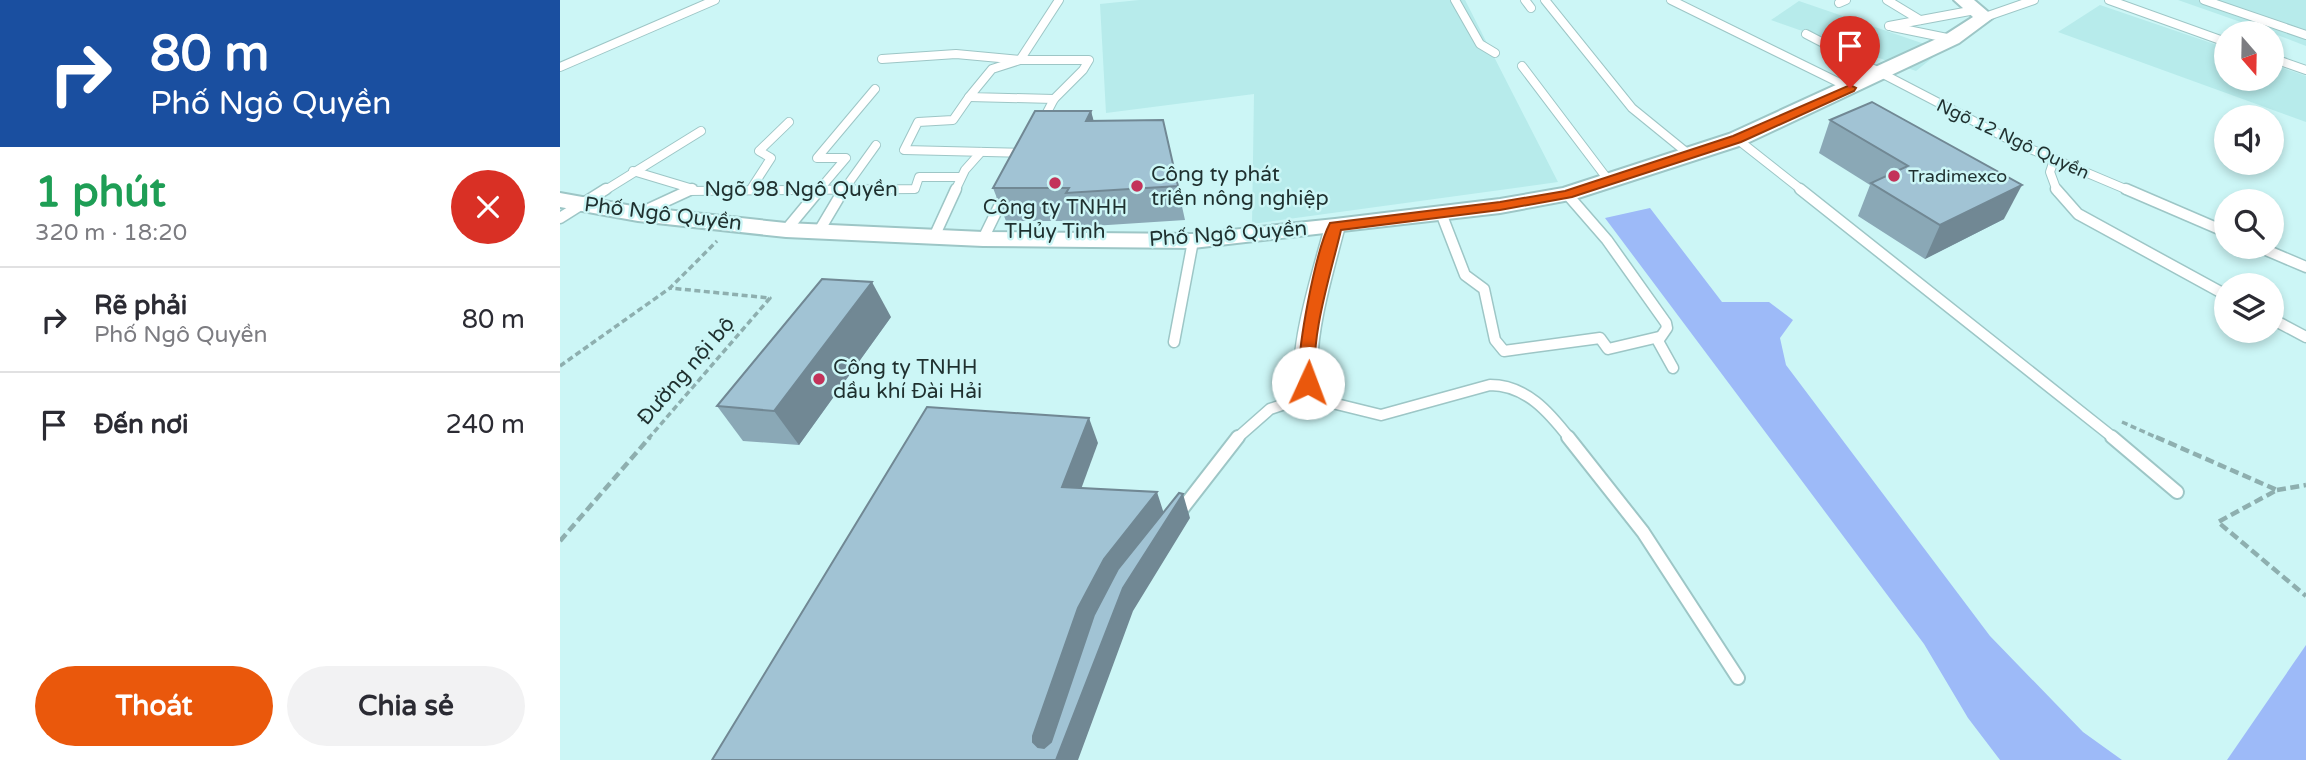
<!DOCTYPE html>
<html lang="vi">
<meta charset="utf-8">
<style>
body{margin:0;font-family:"Varela Round",sans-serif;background:#f2f2f3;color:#2b2b33;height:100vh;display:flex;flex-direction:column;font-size:26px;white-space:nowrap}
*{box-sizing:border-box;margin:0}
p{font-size:23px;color:#7c7c81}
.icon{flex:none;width:38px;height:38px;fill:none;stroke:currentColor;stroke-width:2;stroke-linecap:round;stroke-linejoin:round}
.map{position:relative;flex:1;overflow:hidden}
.sheet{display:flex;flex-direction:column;background:#fff;width:560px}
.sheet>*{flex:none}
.banner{background:#1a4fa0;color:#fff;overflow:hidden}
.needle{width:46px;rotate:160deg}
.tools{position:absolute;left:1654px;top:21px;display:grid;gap:14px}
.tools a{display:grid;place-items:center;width:70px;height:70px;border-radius:50%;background:#fff;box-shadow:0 4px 10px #0003;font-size:35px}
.pin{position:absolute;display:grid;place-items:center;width:60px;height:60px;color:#fff;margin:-72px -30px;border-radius:50% 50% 50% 0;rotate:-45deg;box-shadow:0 0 7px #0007}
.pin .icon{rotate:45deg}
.me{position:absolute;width:77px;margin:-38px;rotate:2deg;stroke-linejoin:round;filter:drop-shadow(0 0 5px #0008)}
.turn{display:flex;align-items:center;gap:24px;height:147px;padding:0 35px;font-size:32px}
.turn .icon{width:91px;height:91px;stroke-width:2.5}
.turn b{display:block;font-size:49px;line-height:60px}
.round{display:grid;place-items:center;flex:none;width:74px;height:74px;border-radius:37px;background:#f2f2f3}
.headline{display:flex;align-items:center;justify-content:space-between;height:119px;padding:0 35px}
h1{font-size:42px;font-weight:800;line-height:52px;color:#1e9e55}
.action{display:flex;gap:14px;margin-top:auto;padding:14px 35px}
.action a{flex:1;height:80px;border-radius:42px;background:#ea580c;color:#fff;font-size:28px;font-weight:800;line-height:80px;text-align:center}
.action a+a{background:#f2f2f3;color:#2b2b33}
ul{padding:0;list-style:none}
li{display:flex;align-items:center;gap:21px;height:105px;padding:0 35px;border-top:2px solid #e1e1e2}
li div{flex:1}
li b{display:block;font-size:26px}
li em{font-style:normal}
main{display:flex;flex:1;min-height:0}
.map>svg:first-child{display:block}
</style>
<main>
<section class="sheet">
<div class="banner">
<div class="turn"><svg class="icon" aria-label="right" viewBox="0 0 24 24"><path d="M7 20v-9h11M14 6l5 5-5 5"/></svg><div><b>80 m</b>Phố Ngô Quyền</div></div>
</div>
<div class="headline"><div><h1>1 phút</h1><p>320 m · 18:20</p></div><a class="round" style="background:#d93025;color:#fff"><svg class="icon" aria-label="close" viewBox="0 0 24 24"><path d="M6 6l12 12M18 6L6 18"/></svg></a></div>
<ul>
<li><svg class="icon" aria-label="right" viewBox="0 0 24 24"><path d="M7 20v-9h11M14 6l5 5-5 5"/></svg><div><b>Rẽ phải</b><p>Phố Ngô Quyền</p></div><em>80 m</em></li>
<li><svg class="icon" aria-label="arrive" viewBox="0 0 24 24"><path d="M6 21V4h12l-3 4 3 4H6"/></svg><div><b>Đến nơi</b></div><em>240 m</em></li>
</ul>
<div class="action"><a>Thoát</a><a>Chia sẻ</a></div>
</section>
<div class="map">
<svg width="1746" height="760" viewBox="0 0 1746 760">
<rect width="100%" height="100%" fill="#ccf6f6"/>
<g fill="#b7ebeb">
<polygon points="579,0 905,0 998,182 692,224 694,94 546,113 540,4"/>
<polygon points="1618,0 1746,0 1746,46 1712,33"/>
<polygon points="1239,1 1382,50 1356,71 1211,20"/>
<polygon points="1540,5 1666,48 1666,79 1712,79 1712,64 1746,76 1746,122 1498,32"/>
</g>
<g fill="#9dbaf8">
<polygon points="1090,208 1162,302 1209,302 1233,320 1220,338 1226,365 1430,636 1523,732 1562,760 1440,760 1408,718 1364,644 1045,218"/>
<polygon points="1746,645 1746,760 1667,760"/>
</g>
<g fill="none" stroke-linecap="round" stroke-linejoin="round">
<g stroke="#9dc6c6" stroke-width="10">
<g id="service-far2">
<polyline points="895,0 920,44 935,53"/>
<polyline points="965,0 971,8"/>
<polyline points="985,0 1072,108 1131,156"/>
<polyline points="1111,0 1290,88"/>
<polyline points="1327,0 1360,20"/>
<polyline points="1549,0 1666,42"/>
<polyline points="1644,0 1746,35"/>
<polyline points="1279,3 1286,0"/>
<polyline points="1425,17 1474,0"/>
<polyline points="1329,26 1415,10"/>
<polyline points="1333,27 1392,39"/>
<polyline points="1246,34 1454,142 1570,191"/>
<polyline points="1712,58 1746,70"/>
<polyline points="322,59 396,54 460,60 432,69 409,97 494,99"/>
<polyline points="962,66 1049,181"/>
<polyline points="0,67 155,0"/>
<polyline points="409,97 393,120 358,122 344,150 464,153"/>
<polyline points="481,124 494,99 523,70 529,60 460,60 499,0"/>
<polyline points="1177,139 1243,191"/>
<polyline points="1494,160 1490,172 1497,191"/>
<polyline points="73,171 133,189"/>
<polyline points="191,189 211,158 199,151 229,122"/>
<polyline points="44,191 141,131"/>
<polyline points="128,191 355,189 359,177 401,177"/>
<polyline points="258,191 286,158 257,158 315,89"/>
<polyline points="283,191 316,145"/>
<polyline points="395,191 405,170 421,152"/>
</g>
</g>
<g stroke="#9dc6c6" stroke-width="13">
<g id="service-far1">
<polyline points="1240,189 1555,439"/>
<polyline points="1496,189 1518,214 1666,295"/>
<polyline points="1566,189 1666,232"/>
<polyline points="1007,194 1047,240 1106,323 1107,328 1098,341 1113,368"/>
<polyline points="80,213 132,189"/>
<polyline points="881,213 905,275 924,289 935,340 944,351 1040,338 1048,349 1099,337"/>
<polyline points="0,218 46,189"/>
<polyline points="226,230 260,189"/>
<polyline points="259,231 284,189"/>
<polyline points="374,237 396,189"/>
<polyline points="423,239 445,194"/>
<polyline points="1699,247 1746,267"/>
<polyline points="1712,319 1746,337"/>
<polyline points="614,342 633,241"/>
<path d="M676,439L710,409L728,403L756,399L821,415L930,385C966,385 989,412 1010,439"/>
</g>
</g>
<g stroke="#9dc6c6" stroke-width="16">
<g id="service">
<polyline points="1008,437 1083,532 1178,678"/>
<polyline points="1552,437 1617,492"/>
<polyline points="619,513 678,437"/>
</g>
</g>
<g stroke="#9dc6c6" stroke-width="3">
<path id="minor" d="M775,220L785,226C775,266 754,333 758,373C759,383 763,391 768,399L764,405L756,407L748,405C744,397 738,389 736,380C728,348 756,261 765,226Z"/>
</g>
<g stroke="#9dc6c6" stroke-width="4">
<polygon id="tertiary" points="1394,0 1414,0 1434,17 1399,43 1185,144 1015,199 940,213 633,248 423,246 226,237 78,221 0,207 0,193 78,207 226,223 423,232 633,234 775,219 940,199 1003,188 1169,134 1385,35 1413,17"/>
</g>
<g stroke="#8eafaf" stroke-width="3.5" stroke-dasharray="6 3.5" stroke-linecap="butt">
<polyline points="0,366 110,288 157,241"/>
<polyline points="1562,422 1600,439"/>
<polyline points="88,439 210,298 110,288"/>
</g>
<g stroke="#8eafaf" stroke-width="4.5" stroke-dasharray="9 4.5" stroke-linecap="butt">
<polyline points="1596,437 1717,490 1658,522 1746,596"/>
<polyline points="1717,490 1746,485"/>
<polyline points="0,541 90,437"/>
</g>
<use href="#service-far2" stroke="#fff" stroke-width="8"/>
<use href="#service-far1" stroke="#fff" stroke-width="10"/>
<use href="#service" stroke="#fff" stroke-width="12"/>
<use href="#minor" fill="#fff" fill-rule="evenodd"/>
<use href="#tertiary" fill="#fff" fill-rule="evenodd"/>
</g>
<g fill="#8aa8b6">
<polygon points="531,111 533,121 603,120 625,220 517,227 516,221 446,221 433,188"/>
<polygon points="1270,120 1444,219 1365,259 1298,216 1310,185 1259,153"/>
<polygon points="331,317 239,445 183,441 157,406"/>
</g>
<g fill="#718894">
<polygon points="531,111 540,144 526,121"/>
<polygon points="1462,185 1444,219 1365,259 1380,225"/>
<polygon points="312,282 331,317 239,445 214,411"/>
<polygon points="529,418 538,443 513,511 502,487"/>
<polygon points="597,492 605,517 554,583 488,757 473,742 473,736 518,608 544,559"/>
<polygon points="623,494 630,518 573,611 518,760 496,760 563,588"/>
</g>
<g fill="#a1c3d4" stroke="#718894" stroke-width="2">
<polygon points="1312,102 1462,185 1380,225 1311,183 1348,166 1270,120"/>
<polygon points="475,111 531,111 526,121 603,120 618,186 506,193 509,188 433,188"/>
<polygon points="262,279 312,282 214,411 157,406"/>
<polygon points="367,407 529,418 502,487 597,492 544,559 518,608 473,736 473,742 478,747 484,748 491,742 534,615 558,569 619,493 623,494 563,588 496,760 152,760"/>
</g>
<path fill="#ea580c" stroke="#983908" stroke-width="2" d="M1290,85L1296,88L1294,91L1181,142L1012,197L940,210L781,230C771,273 749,340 756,383L748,388L740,383C735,354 756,250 770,223L940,202L1005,191L1173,136Z"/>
<g fill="#c3335a" stroke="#ccf6f6" stroke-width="2.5">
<circle cx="1334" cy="176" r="7"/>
<circle cx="495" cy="183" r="7"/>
<circle cx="577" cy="186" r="7"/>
<circle cx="259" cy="379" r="7"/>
</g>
<g text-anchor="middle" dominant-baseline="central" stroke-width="5" stroke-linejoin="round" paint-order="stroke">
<g font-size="18" fill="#1f302f" stroke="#ccf6f6">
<text transform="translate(1453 139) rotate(25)">Ngõ 12 Ngô Quyền</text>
</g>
<g font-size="18" fill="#1f302f" stroke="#ccf6f6" text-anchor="start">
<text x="1348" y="176">Tradimexco</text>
</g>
<g font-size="21" fill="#1f302f" stroke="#ccf6f6" text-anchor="start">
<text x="591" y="174">Công ty phát<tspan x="591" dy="24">triền nông nghiệp</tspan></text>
<text x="495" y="207" text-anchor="middle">Công ty TNHH<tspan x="495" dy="24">THủy Tinh</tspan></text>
<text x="273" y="367">Công ty TNHH<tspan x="273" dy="24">dầu khí Đài Hải</tspan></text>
</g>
<g font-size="21" fill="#1f302f" stroke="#ccf6f6">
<text x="241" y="189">Ngõ 98 Ngô Quyền</text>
<text transform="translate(103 214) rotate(7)">Phố Ngô Quyền</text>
<text transform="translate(668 234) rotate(-4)">Phố Ngô Quyền</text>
<text transform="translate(126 371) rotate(-49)">Đường nội bộ</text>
</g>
</g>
</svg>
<div class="tools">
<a><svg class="needle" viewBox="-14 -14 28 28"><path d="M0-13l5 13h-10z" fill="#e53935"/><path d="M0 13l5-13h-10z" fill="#7c7c81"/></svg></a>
<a><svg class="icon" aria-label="sound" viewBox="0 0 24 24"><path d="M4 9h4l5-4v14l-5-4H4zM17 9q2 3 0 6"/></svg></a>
<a><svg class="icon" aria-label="search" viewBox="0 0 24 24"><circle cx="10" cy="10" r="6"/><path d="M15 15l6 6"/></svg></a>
<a><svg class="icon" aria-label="layers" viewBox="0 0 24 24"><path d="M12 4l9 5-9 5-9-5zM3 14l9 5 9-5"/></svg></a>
</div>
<div class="pin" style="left:1290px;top:88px;background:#d93025"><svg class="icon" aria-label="arrive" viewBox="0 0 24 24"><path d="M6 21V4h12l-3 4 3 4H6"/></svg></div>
<svg class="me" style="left:748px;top:383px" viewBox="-20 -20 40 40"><circle r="19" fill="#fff"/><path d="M0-13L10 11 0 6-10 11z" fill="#ea580c"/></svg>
</div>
</main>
